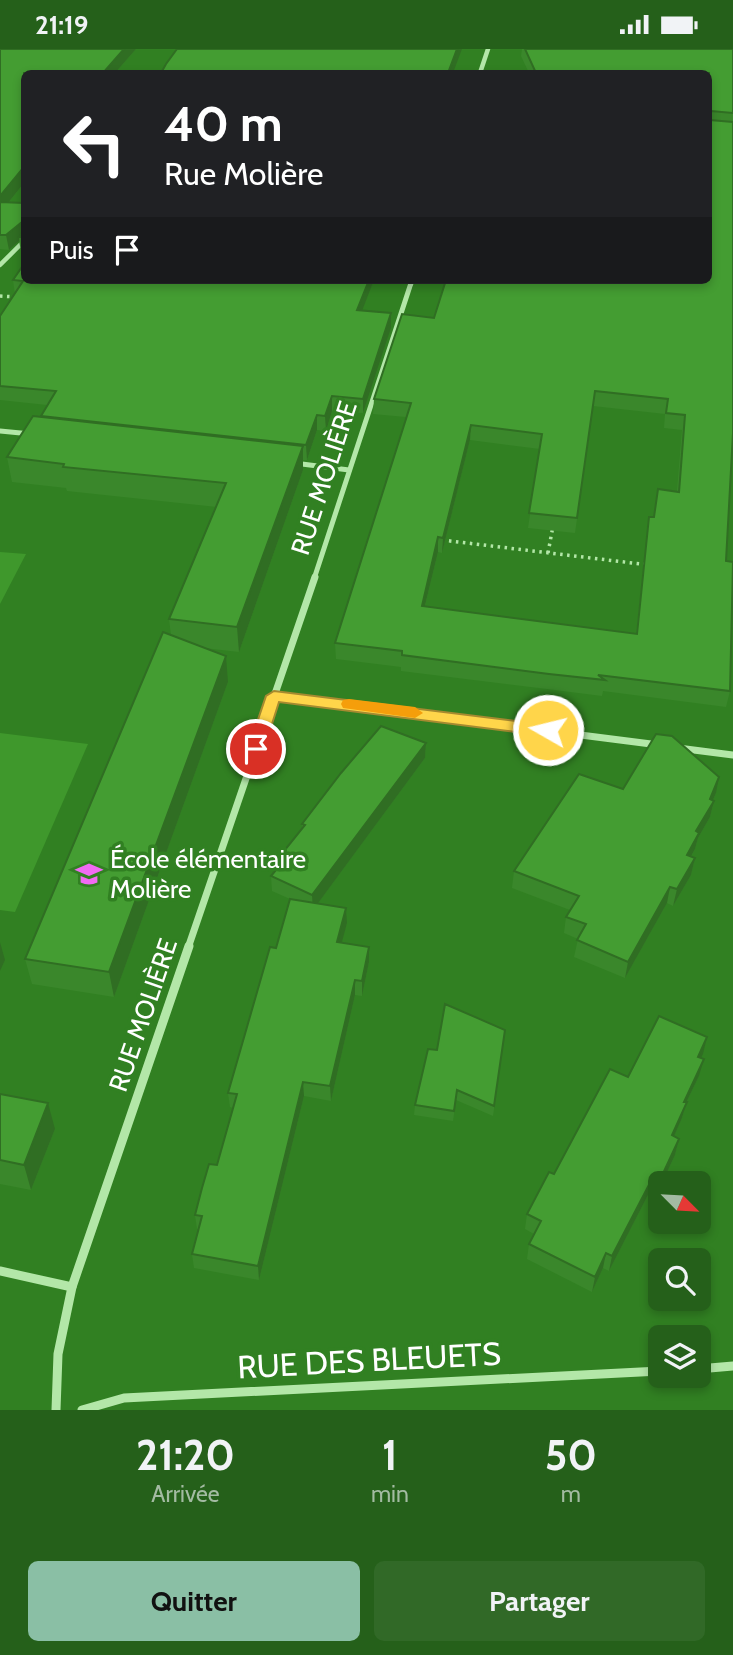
<!DOCTYPE html>
<html lang="fr">
<meta charset="utf-8">
<style>
body{margin:0;font-family:Cabin,sans-serif;background:#316927;color:#f1f3f6;height:100vh;display:flex;flex-direction:column;font-size:26px;white-space:nowrap}
*{box-sizing:border-box;margin:0}
p{font-size:23px;color:#a3bba2}
.icon{flex:none;width:38px;height:38px;fill:none;stroke:currentColor;stroke-width:2;stroke-linecap:round;stroke-linejoin:round}
.map{position:relative;height:1361px;overflow:hidden}
.details{display:flex;flex-direction:column;background:#25601a;flex:1}
.details>*{flex:none}
.banner{position:absolute;left:21px;top:21px;width:691px;height:214px;border-radius:10px;box-shadow:0 4px 10px #0003;background:#202124;color:#fff;overflow:hidden}
.needle{width:46px;rotate:114deg}
.tools{position:absolute;left:648px;top:1122px;display:grid;gap:14px}
.tools a{display:grid;place-items:center;width:63px;height:63px;border-radius:10px;background:#25601a;box-shadow:0 4px 10px #0003;font-size:35px}
.pin{position:absolute;display:grid;place-items:center;width:60px;height:60px;color:#fff;margin:-30px;border:4px solid #fff;border-radius:50%;box-shadow:0 2px 7px #0007}
.me{position:absolute;width:77px;margin:-38px;rotate:278deg;stroke-linejoin:round;filter:drop-shadow(0 0 5px #0008)}
.turn{display:flex;align-items:center;gap:24px;height:147px;padding:0 28px;font-size:32px}
.turn .icon{width:91px;height:91px;stroke-width:2.5}
.turn b{display:block;font-size:49px;line-height:60px}
.then{display:flex;align-items:center;height:66px;padding:0 28px;background:#0003;gap:14px;font-size:26px}
.eta{display:flex;justify-content:space-evenly;align-items:center;height:119px;text-align:center}
.eta b{font-size:42px;font-weight:700;line-height:49px}
.cta{display:flex;gap:14px;margin-top:auto;padding:14px 28px}
.cta a{flex:1;height:80px;border-radius:10px;background:#8abfa5;color:#111;font-size:28px;font-weight:700;line-height:80px;text-align:center}
.cta a+a{background:#316927;color:#f1f3f6}
.status{display:flex;justify-content:space-between;align-items:center;height:49px;padding:0 35px;background:#25601a;direction:ltr}
.status svg{height:19px;fill:currentColor}
.map>svg:first-child{display:block}
</style>
<div class="status"><b>21:19</b><svg viewBox="0 0 49 12"><path d="M0 12V9h3v3zM5 12V6h3v6zM10 12V3h3v9zM15 12V0h3v12zM26 1h20v11H26zM47 4h2v5h-2z"/></svg></div>
<div class="map">
<svg width="733" height="1361" viewBox="0 0 733 1361">
<rect width="100%" height="100%" fill="#318022"/>
<g fill="#3f982c">
<polygon points="0,503 26,505 0,555"/>
<polygon points="0,684 88,695 15,863 0,861"/>
</g>
<g fill="none" stroke-linecap="round" stroke-linejoin="round">
<g stroke="#b3e7a8" stroke-width="3.5" stroke-dasharray="2.5 4.5" stroke-linecap="butt">
<polyline points="0,247 17,248"/>
<polyline points="442,491 649,516"/>
<polyline points="548,504 553,477"/>
</g>
<g stroke="#b3e7a8" stroke-width="4.5">
<polyline points="480,24 488,0"/>
<polyline points="0,216 24,192"/>
<polyline points="411,235 412,231"/>
</g>
<g stroke="#b3e7a8" stroke-width="5">
<polyline points="0,382 31,385"/>
<polyline points="294,414 349,421"/>
<polyline points="314,530 411,234"/>
</g>
<g stroke="#b3e7a8" stroke-width="7">
<polyline points="274,647 659,696"/>
<polyline points="678,699 733,706"/>
<polyline points="188,899 315,528"/>
</g>
<g stroke="#b3e7a8" stroke-width="9">
<polyline points="0,1222 72,1238"/>
<polyline points="698,1320 733,1317"/>
<polyline points="56,1361 58,1305 72,1238 189,897"/>
<polyline points="82,1361 124,1349 660,1322"/>
</g>
</g>
<g fill="#3a872b" fill-rule="evenodd">
<polygon points="0,0 136,0 115,24 24,24 24,134 9,153 24,154 24,202 21,202 19,192 9,201 0,200"/>
<path d="M522,0H733V384L726,512L730,642L726,658L603,642L602,647L547,640L401,622V618L336,610L335,594L406,368L373,365L374,350L434,269L709,24H529L521,7ZM593,357L665,365L664,379L682,381L677,442L658,440L654,468H649L636,585L425,557L438,503L442,504L470,391L540,400L528,479L575,484Z"/>
<polygon points="13,231 374,231 362,261 391,264 391,279 363,364 332,362 326,382 317,381 307,411 303,411 303,421 239,603 204,599 228,633 114,948 32,935 25,910 171,586 169,570 217,458 67,442 66,439 12,433 7,408 41,368 47,356 0,351 0,267 15,245"/>
<polygon points="426,694 425,709 318,854 347,874 341,893 369,898 369,913 362,947 355,946 331,1052 304,1047 259,1231 194,1219 192,1205 198,1180 197,1180 195,1166 217,1116 233,1059 230,1058 228,1044 276,899 290,850 272,842 271,827 281,815 280,807 302,779 302,775"/>
<polygon points="623,740 716,744 713,751 714,752 710,768 698,789 695,800 691,808 695,809 691,826 673,857 667,854 625,929 574,908 578,890 564,884 566,868 570,861 512,839 514,822"/>
<polygon points="505,981 493,1067 456,1051 453,1072 414,1066 415,1056 437,1001"/>
<polygon points="703,1005 701,1009 699,1027 686,1054 682,1069 674,1087 679,1090 675,1106 662,1134 660,1134 660,1138 656,1147 649,1144 609,1222 603,1219 592,1243 527,1210 529,1195 534,1185 525,1180 527,1165 554,1125 628,1028"/>
<polygon points="0,1045 55,1080 31,1141 0,1135"/>
</g>
<g fill="#306e23">
<polygon points="124,0 136,0 115,24 103,24"/>
<polygon points="457,0 462,0 453,24 448,24"/>
<polygon points="24,118 24,134 0,164 0,147"/>
<polygon points="22,173 24,187 19,188 19,192 9,201 6,186"/>
<polygon points="369,231 374,231 357,275 357,261"/>
<polygon points="391,264 391,279 363,364 363,350"/>
<polygon points="332,347 332,362 326,382 325,367"/>
<polygon points="317,366 317,381 307,411 306,396"/>
<polygon points="471,376 470,391 442,504 443,489"/>
<polygon points="303,397 303,421 239,603 237,578"/>
<polygon points="438,488 438,503 421,573 422,557"/>
<polygon points="226,607 228,633 114,948 109,923"/>
<polygon points="426,694 425,709 313,861 312,846"/>
<polygon points="719,728 716,744 709,760 714,752 710,768 698,789 695,800 683,822 687,806"/>
<polygon points="695,809 691,826 673,857 677,840"/>
<polygon points="670,838 667,854 625,929 628,913"/>
<polygon points="346,859 347,874 338,908 337,893"/>
<polygon points="0,893 5,911 0,922"/>
<polygon points="369,898 369,913 362,947 362,932"/>
<polygon points="355,931 355,946 331,1052 330,1037"/>
<polygon points="707,988 703,1005 694,1025 698,1008"/>
<polygon points="704,1010 699,1027 686,1054 682,1069 668,1101 672,1086 684,1053"/>
<polygon points="303,1033 304,1047 259,1231 258,1217"/>
<polygon points="48,1054 55,1080 31,1141 24,1116"/>
<polygon points="679,1090 675,1106 662,1134 660,1134 660,1138 656,1147 660,1131"/>
<polygon points="653,1128 649,1144 609,1222 612,1207"/>
<polygon points="606,1204 603,1219 592,1243 595,1228"/>
</g>
<g fill="#449d32" stroke="#306e23" stroke-width="2" fill-rule="evenodd">
<polygon points="0,0 124,0 103,24 24,24 24,118 0,147"/>
<polygon points="177,0 457,0 448,24 161,24 166,15"/>
<polygon points="525,0 733,0 733,64 711,62 709,64 709,24 536,24"/>
<path d="M709,70L710,71L733,73V384L726,512L733,513L730,642L598,626L605,631L549,625L402,606V602L335,594L411,354L374,350L402,265L434,269L446,231H709ZM595,342L668,350L666,364L685,366L679,443L658,440L654,468H649L637,585L422,557L438,488L443,489L471,376L542,385L529,464L577,469Z"/>
<polygon points="0,153 24,154 24,176 22,173 6,186 0,186"/>
<polygon points="24,181 24,188 19,188"/>
<polygon points="24,215 24,231 369,231 357,261 391,264 363,350 332,347 325,367 317,366 306,396 41,367 56,342 0,337 0,267 23,232 13,231"/>
<polygon points="33,367 303,397 237,578 169,570 226,434 63,418 64,415 7,408"/>
<polygon points="163,583 226,607 109,923 25,910"/>
<polygon points="381,677 426,694 312,846 271,827 285,810 280,807 305,776 302,775 341,724"/>
<polygon points="656,685 672,687 719,728 710,750 714,752 696,782 699,784 687,806 695,809 677,840 670,838 628,913 577,891 586,875 566,868 579,847 514,822 579,725 623,740"/>
<polygon points="290,850 346,859 337,893 369,898 362,932 355,931 330,1037 303,1033 258,1217 192,1205 202,1167 195,1166 202,1139 209,1115 217,1116 237,1045 228,1044 270,898 276,899"/>
<polygon points="445,955 505,981 494,1057 457,1041 454,1062 415,1056 428,1000 437,1001"/>
<polygon points="659,967 707,988 698,1008 704,1010 684,1053 687,1053 672,1086 679,1090 660,1131 653,1128 612,1207 606,1204 595,1228 529,1195 541,1172 527,1165 549,1123 554,1125 610,1020 628,1028"/>
<polygon points="0,1045 48,1054 24,1116 0,1111"/>
</g>
<polygon fill="#ffd54a" stroke="#a68a30" stroke-width="2" points="274,642 548,676 556,681 548,687 279,653 264,700 261,704 250,704 248,700 266,647"/>
<polygon fill="#f59e0b" points="349,650 415,658 423,664 415,669 343,659 341,655 343,651"/>
<defs>
<g id="school-bare" transform="scale(2.1)"><path d="M0-5L7-2L0 1L-7-2ZM-4 1L0 2.5L4 1V4Q0 6-4 4Z" fill="#f16af3" stroke="#318022" stroke-width="2.5" paint-order="stroke"/></g>
</defs>
<g fill-rule="evenodd">
<use href="#school-bare" x="89" y="825"/>
</g>
<g text-anchor="middle" dominant-baseline="central" stroke-width="7" stroke-linejoin="round" paint-order="stroke">
<g font-size="26" fill="#fff" stroke="#318022">
<text transform="translate(324 429) rotate(-72)">RUE MOLIÈRE</text>
<text transform="translate(143 966) rotate(-71)">RUE MOLIÈRE</text>
</g>
<g font-size="26" fill="#fff" stroke="#318022" text-anchor="start">
<text x="110" y="810">École élémentaire<tspan x="110" dy="30">Molière</tspan></text>
</g>
<g font-size="32" fill="#fff" stroke="#318022">
<text transform="translate(369 1311) rotate(-3)">RUE DES BLEUETS</text>
</g>
</g>
</svg>
<div class="tools">
<a><svg class="needle" viewBox="-14 -14 28 28"><path d="M0-13l5 13h-10z" fill="#e53935"/><path d="M0 13l5-13h-10z" fill="#a3bba2"/></svg></a>
<a><svg class="icon" aria-label="search" viewBox="0 0 24 24"><circle cx="10" cy="10" r="6"/><path d="M15 15l6 6"/></svg></a>
<a><svg class="icon" aria-label="layers" viewBox="0 0 24 24"><path d="M12 4l9 5-9 5-9-5zM3 14l9 5 9-5"/></svg></a>
</div>
<div class="pin" style="left:256px;top:700px;background:#d93025"><svg class="icon" aria-label="arrive" viewBox="0 0 24 24"><path d="M6 21V4h12l-3 4 3 4H6"/></svg></div>
<svg class="me" style="left:548px;top:681px" viewBox="-20 -20 40 40"><circle r="17" fill="#ffd54a" stroke="#fff" stroke-width="3"/><path d="M0-11L8 9 0 5-8 9z" fill="#fff"/></svg>
<div class="banner">
<div class="turn"><svg class="icon" aria-label="left" viewBox="0 0 24 24"><path d="M17 20v-9H6M10 6l-5 5 5 5"/></svg><div><b>40 m</b>Rue Molière</div></div>
<div class="then">Puis<svg class="icon" aria-label="arrive" viewBox="0 0 24 24"><path d="M6 21V4h12l-3 4 3 4H6"/></svg></div>
</div>
</div>
<section class="details">
<div class="eta">
<div><b>21:20</b><p>Arrivée</p></div>
<div><b>1</b><p>min</p></div>
<div><b>50</b><p>m</p></div>
</div>
<div class="cta"><a>Quitter</a><a>Partager</a></div>
</section>
